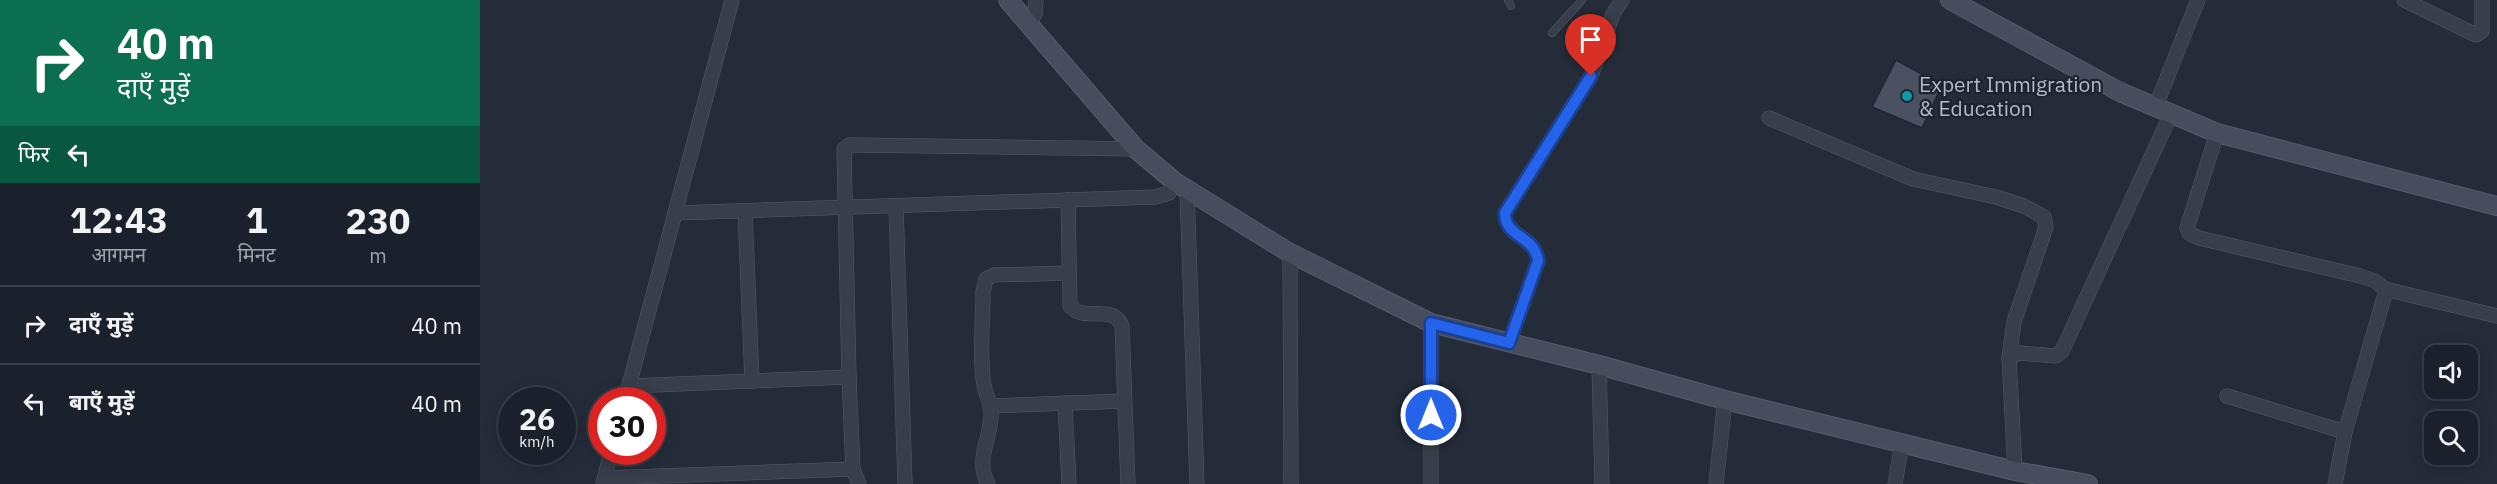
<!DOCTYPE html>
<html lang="hi">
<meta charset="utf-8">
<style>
body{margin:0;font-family:"IBM Plex Sans","Noto Sans Devanagari",sans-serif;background:#282e38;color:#f1f3f6;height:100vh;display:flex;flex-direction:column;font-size:22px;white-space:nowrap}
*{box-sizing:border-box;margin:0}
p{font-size:20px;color:#a0a3a9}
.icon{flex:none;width:33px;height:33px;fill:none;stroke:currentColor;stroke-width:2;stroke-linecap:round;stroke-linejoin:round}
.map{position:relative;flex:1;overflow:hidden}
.details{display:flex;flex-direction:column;background:#1b212c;width:480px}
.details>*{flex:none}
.banner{background:#0b6e4f;color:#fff;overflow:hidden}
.buttons{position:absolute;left:1944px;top:345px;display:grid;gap:12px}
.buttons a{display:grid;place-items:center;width:54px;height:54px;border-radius:12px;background:#1b212c;box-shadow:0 3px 15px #0003,0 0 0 2px #393e48;font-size:30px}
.speed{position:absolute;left:18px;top:387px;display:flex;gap:12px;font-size:30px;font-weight:700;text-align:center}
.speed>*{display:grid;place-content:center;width:78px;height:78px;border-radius:50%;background:#1b212c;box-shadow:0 3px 15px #0003,0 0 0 2px #393e48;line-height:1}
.speed small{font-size:15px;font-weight:400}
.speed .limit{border:9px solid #d22;background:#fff;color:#111}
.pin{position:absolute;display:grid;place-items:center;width:51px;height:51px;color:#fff;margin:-62px -26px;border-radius:50% 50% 50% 0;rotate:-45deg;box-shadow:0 0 6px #0007}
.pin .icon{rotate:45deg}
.me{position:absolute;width:66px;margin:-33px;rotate:0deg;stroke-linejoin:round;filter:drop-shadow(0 0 4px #0008)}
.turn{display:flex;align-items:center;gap:21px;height:126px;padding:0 18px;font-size:27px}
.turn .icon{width:78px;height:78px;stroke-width:2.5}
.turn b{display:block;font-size:42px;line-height:51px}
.then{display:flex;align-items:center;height:57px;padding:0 18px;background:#0003;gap:12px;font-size:22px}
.eta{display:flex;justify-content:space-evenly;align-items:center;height:102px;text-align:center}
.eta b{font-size:36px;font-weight:800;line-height:42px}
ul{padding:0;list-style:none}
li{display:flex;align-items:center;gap:18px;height:78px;padding:0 18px;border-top:2px solid #393e48}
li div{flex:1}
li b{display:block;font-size:22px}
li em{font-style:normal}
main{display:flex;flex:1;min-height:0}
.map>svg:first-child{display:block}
</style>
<main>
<section class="details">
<div class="banner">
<div class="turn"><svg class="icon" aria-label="right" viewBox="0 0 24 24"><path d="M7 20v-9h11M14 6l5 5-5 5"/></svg><div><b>40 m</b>दाएँ मुड़ें</div></div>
<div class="then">फिर<svg class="icon" aria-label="left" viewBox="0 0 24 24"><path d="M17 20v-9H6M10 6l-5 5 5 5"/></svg></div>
</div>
<div class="eta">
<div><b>12:43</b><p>आगमन</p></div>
<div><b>1</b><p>मिनट</p></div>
<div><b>230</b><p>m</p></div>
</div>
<ul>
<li><svg class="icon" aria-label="right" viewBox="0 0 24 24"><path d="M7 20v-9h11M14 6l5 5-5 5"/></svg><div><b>दाएँ मुड़ें</b></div><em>40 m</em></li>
<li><svg class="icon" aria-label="left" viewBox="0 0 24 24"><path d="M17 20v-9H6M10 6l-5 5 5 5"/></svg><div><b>बाएँ मुड़ें</b></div><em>40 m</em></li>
</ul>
</section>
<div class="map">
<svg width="2017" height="484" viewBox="0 0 2017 484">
<rect width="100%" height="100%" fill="#242c3a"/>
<polygon fill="#4a5262" stroke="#1f2531" stroke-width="1.5" points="1416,60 1462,85 1442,128 1392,107"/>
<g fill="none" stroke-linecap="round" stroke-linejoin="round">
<g stroke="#565c68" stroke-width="8">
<g id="lane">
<polyline points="1028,0 1031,6"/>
<polyline points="1072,33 1102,0"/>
</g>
</g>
<g stroke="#565c68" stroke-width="15">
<g id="street">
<polyline points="1924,0 1996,35 2002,31 2002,0"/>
<polyline points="549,24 555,14 556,0"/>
<polyline points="1675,108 1718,0"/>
<polyline points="1289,118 1433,179 1516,197 1544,206 1564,217 1566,227 1534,322 1529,358"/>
<polyline points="1737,133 1707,228 1709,233 1719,238 1880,276 1895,281 1905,289 1905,294 1865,432 1855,484"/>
<polyline points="707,190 717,484"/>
<path d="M588,200L590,306C604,323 633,303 642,326L648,484"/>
<polyline points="416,206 425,484"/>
<polyline points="265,211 272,381"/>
<polyline points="195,213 676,197 689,193 695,182"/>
<polyline points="810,253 811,484"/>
<polyline points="1905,289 2017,316"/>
<path d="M1029,343L1058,261C1055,235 1025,238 1025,213L1111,76L1133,14L1142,0"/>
<polyline points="1119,365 1122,484"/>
<polyline points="149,386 369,377"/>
<polyline points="1747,396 1865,432"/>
<polyline points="145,400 252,0"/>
<polyline points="585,403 589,484"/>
<polyline points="510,406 644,401"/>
<polyline points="1535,471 1529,358 1539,353 1576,356 1582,351 1691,114"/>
<polyline points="124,478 373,469"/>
<polyline points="123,484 131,452"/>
<polyline points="379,484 373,469 369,377 364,149 369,145 375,145 656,149"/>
<path d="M508,484C494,458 513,436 511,411C511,402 505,394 504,385C499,355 503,322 503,292L506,279L514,275L589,273"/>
<polyline points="951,484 951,323"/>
<polyline points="1236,484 1245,400"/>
<polyline points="1415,484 1422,443"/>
</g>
</g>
<g stroke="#565c68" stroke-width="20">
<g id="secondary">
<polyline points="528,0 656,149 695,182 810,253 951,323 1119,365 1245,400 1535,471 1608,484"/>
<polyline points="1470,0 1640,92 1737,133 2017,206"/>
</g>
</g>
<use href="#lane" stroke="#383e4a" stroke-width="7"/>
<use href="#street" stroke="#383e4a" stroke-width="14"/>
<use href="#secondary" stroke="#464d5d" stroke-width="18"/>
</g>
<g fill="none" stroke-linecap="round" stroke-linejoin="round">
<g stroke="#184099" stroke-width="15">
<path id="route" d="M951,415V323L1029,343L1058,261C1055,235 1025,238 1025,213L1111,76"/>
</g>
<use href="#route" stroke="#2563eb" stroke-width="10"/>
</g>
<circle fill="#0f9aa8" stroke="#1d232f" stroke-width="2" cx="1427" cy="96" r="6"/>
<g text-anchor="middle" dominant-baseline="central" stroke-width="4.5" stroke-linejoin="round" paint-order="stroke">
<g font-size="21" fill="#b3b9c6" stroke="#1d232f" text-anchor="start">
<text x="1439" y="84">Expert Immigration<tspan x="1439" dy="24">&amp; Education</tspan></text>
</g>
</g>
</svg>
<div class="buttons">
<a><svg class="icon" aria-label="sound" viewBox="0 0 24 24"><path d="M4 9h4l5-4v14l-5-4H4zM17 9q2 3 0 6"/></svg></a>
<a><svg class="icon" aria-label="search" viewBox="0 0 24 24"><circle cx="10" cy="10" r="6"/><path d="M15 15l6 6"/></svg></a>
</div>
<div class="speed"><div>26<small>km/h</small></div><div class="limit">30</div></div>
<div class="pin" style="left:1111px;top:76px;background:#d93025"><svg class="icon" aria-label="arrive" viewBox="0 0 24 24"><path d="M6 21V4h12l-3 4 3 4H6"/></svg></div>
<svg class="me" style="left:951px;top:415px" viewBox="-20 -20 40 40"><circle r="17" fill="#2563eb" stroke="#fff" stroke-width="3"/><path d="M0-11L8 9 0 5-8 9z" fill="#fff"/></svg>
</div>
</main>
